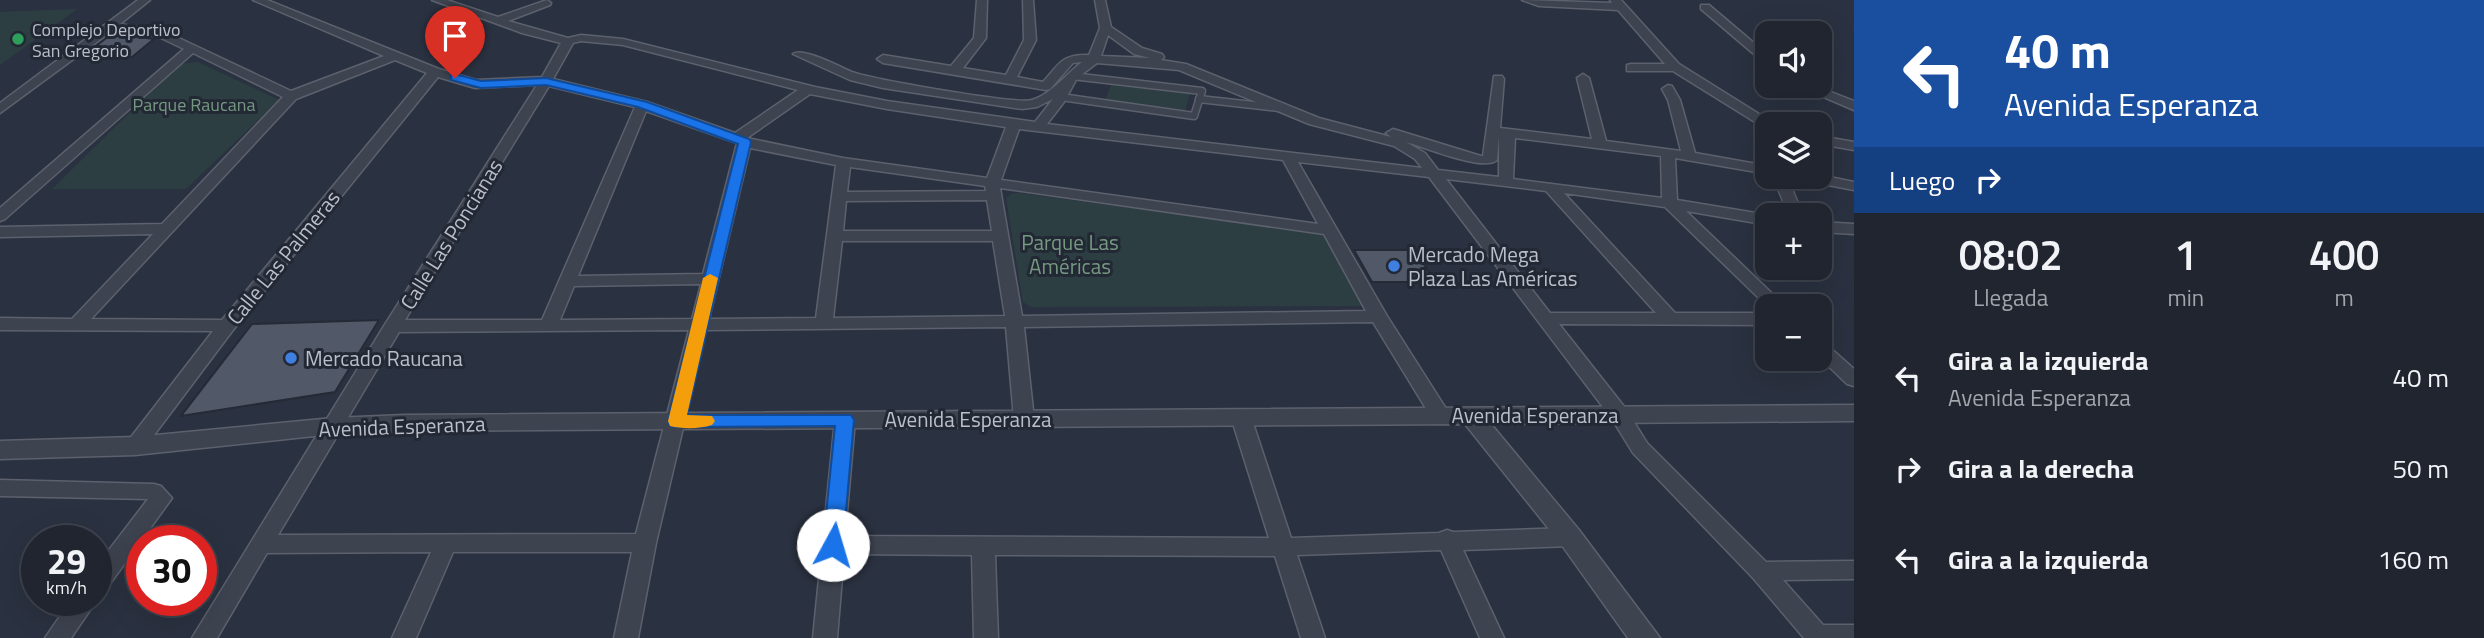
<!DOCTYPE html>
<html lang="es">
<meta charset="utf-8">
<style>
body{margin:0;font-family:"Titillium Web",sans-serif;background:#282d38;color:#f1f3f6;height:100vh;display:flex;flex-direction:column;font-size:26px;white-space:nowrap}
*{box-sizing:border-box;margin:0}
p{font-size:23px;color:#a2a5ab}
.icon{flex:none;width:38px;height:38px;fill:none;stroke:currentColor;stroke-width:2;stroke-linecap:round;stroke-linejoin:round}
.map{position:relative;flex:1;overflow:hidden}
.side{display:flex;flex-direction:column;background:#202530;width:630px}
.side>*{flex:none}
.hud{background:#1a4fa0;color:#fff;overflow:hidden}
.fabs{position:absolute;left:1755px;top:21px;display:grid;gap:14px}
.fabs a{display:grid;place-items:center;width:77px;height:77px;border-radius:14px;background:#202530;box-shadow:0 7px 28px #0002,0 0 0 2px #3d424c;font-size:35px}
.speed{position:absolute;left:21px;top:525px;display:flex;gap:14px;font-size:35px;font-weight:700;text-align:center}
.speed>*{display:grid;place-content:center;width:91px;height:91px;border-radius:50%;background:#202530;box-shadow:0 7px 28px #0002,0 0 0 2px #3d424c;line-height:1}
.speed small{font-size:18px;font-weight:400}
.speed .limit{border:10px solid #d22;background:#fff;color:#111}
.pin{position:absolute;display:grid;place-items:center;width:60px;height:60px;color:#fff;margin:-72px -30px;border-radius:50% 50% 50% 0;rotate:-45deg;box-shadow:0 0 7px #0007}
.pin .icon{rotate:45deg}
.me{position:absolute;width:77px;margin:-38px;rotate:6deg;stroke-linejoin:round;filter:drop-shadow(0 0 5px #0008)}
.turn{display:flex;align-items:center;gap:24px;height:147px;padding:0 35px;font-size:32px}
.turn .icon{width:91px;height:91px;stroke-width:2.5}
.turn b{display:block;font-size:49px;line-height:60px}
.then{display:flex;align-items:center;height:66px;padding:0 35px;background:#0003;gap:14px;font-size:26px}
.eta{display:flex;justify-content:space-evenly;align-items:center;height:119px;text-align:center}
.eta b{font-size:42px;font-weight:600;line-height:49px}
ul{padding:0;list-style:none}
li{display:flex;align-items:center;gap:21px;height:91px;padding:0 35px}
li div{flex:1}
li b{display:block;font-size:26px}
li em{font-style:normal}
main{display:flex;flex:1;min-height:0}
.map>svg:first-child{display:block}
</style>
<main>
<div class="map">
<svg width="1854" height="638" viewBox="0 0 1854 638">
<rect width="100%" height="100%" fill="#2a3140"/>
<g fill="#2d3e42">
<polygon points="77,9 0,65 0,12"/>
<polygon points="198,62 279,100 186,189 52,189 179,64"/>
<polygon points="1111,85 1190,94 1185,111 1105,101"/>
<polygon points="1018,193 1326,234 1365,306 1031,307 1023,302 1006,198 1011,194"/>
</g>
<g fill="#515868" stroke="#252a37" stroke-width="2">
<polygon points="113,33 154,39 132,57 80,58"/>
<polygon points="1354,250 1415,250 1435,282 1372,282"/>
<polygon points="379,320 335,392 181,416 252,324"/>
</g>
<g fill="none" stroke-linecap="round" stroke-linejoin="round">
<g stroke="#5c616d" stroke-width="9">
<g id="service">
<polyline points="1061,97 1194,116 1202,91 1072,76"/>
<polyline points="1199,99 1280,108"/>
</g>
</g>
<g stroke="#5c616d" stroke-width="3">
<g id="minor">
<path d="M138,0H150L120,24L166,32L291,91L384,56L253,0H267L439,69L476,80L542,77L561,43L522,33L432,0H447L498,17L547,0L551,3L550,5L508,21L568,38L581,35L623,39L815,87L887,101L1035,122L1053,99L1037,107L1022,109L883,88L850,80L793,54C803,47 840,67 852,72C870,79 1018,105 1032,100C1053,93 1065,75 1082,62L1073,63L1050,89L1046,90L883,63L877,59L883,55L951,66L974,38L977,0H987L986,38L963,68L1006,75L1024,40L1023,0H1033L1036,40L1017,77L1043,82C1060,63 1062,54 1089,55L1100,28L1095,0H1105L1111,27L1142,48L1162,54L1164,57L1161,60L1186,64L1319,118L1391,137L1386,133L1393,129L1481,156H1483L1494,76H1502L1504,79L1500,128L1592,139L1577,78L1583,74L1589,78L1606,141L1681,151L1668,100L1662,89L1668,85L1672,86L1680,100L1695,153L1768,166V174L1675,158L1677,200L1768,215V225L1686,211L1785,306L1768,307L1665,207L1564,193L1675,313H1768V325L1559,324L1626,409L1647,443L1766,562L1854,561V579L1783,580L1823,625H1854V638H1804L1753,578L1633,453L1612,419L1429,177L1298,162L1387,316L1450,415L1447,420H1433L1373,322L1024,327L1034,419L1031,424H1017L1014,419L1006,327L706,330L656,543L638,638H614L632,552H453L416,638H392L431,552L267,553L217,638H192L384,326L537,85L475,88L438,77L233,330L142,451L135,453L128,451L125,446L128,441L213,331L0,330V318L72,319L153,234L0,237V227L162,224L283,97L193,53L5,219L0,221V208L184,49L159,37L113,30L0,113V103ZM1108,35L1134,54L1150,58L1101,56ZM581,41L623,45L798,90L735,133L647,102L553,79L573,43ZM395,60L427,73L222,320L91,319L296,99ZM1097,63L1179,70L1309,124L1394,146L1415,159L1422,168L1047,124L1064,102L1077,78ZM549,86L635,107L542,320H405ZM810,94L887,109L1006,127L987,178L843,158L747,138ZM646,111L737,143L703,274L578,276ZM1019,129L1283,160L1318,224L1001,180ZM1499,136V177L1438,170L1425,153L1406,142C1425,147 1483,172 1497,160ZM1515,138L1661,156L1662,198L1513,179ZM750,148L836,165L816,318L709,319ZM850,167L985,186L986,191L847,192ZM1446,179L1546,191L1656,313H1550ZM1000,188L1324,234L1366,311L1022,316ZM987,200L992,231H843L846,201ZM842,241H993L1005,316L833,318ZM701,284L692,319L560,320L574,286ZM689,330L636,534L278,535L399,332Z"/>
<polygon points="1522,0 1612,3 1610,0 1621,0 1679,64 1775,124 1763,127 1673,71 1627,71 1627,65 1631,64 1665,64 1618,10 1539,6"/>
<polygon points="1701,5 1709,5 1768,55 1768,66 1701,9"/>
<polygon points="1798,86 1815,86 1854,101 1854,110"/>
<polygon points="1820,136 1854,142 1854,150 1820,144"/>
<polygon points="1820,175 1854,182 1854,190 1807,181 1800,177"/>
<polygon points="1773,177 1787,177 1803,215 1789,215"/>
<polygon points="1820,222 1854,224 1854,234 1820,232"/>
<polygon points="1820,342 1826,344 1854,369 1854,386 1847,384 1820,358"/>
<polygon points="1241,410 1248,412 1251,417 1291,538 1439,533 1447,530 1453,532 1570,528 1578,531 1581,537 1578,543 1570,546 1463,550 1504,638 1480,638 1441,550 1297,555 1325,638 1301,638 1275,556 995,555 998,638 974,638 972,555 844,554 837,638 813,638 835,420 838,415 852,415 855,420 845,536 1269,538 1231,417 1234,412"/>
<polygon points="0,480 154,484 161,486 172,498 104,592 96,595 96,567 148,499 0,496"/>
<polygon points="96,599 97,600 71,638 45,638 71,600"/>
</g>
</g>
<g stroke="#5c616d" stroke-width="3">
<polygon id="tertiary" points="1854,405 1854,421 1491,424 1579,530 1660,638 1628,638 1561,544 1465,424 404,431 333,434 135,455 0,459 0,441 135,437 333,418 404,415"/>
</g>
<use href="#service" stroke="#3e4350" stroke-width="6"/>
<use href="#minor" fill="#3e4350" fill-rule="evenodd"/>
<use href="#tertiary" fill="#3e4350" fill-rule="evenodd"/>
</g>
<polygon fill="#1a73e8" stroke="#114b97" stroke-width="2" points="455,74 481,81 546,78 647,102 749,139 751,142 687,415 851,415 854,420 843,545 840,551 833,553 825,551 823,545 835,426 677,427 670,426 668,421 738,144 638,107 546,85 481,88 451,80 451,75"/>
<path fill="#f59e0b" d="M710,274L718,278L687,415L712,416L715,421L712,425C700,429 682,429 670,426L668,421L703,278Z"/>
<circle fill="#2e9e5b" stroke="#232835" stroke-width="2.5" cx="18" cy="39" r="7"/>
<g fill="#3f7fe0" stroke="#232835" stroke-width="2.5">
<circle cx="1394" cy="266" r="7"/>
<circle cx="291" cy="358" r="7"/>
</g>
<g text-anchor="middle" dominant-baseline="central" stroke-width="6" stroke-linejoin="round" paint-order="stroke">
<g font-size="18" fill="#bbbfca" stroke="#232835" text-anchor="start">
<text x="32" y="29">Complejo Deportivo<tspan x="32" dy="21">San Gregorio</tspan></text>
</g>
<g font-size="18" fill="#759881" stroke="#232835">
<text x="194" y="104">Parque Raucana</text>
</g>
<g font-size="21" fill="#bbbfca" stroke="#232835">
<text transform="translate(451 234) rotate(-58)">Calle Las Poncianas</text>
<text transform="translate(283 257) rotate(-51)">Calle Las Palmeras</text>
<text x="1535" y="415">Avenida Esperanza</text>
<text x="968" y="419">Avenida Esperanza</text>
<text transform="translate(402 426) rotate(-2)">Avenida Esperanza</text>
</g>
<g font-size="21" fill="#759881" stroke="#232835">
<text x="1070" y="242">Parque Las<tspan x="1070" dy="24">Américas</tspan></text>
</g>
<g font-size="21" fill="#bbbfca" stroke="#232835" text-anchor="start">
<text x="1408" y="254">Mercado Mega<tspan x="1408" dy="24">Plaza Las Américas</tspan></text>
<text x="305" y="358">Mercado Raucana</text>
</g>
</g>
</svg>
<div class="fabs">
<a><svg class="icon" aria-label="sound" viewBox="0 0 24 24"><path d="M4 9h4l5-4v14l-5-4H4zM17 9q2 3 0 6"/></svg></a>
<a><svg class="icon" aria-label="layers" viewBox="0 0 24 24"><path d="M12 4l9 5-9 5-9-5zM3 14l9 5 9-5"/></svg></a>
<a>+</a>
<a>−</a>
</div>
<div class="speed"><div>29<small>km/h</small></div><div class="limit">30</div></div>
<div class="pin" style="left:455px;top:78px;background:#d93025"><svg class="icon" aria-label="arrive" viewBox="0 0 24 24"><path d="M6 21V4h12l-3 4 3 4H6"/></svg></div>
<svg class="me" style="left:833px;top:545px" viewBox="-20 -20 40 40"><circle r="19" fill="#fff"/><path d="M0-13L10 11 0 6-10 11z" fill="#1a73e8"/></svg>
</div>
<section class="side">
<div class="hud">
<div class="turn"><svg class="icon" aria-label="left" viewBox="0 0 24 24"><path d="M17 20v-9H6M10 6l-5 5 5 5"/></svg><div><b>40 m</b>Avenida Esperanza</div></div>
<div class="then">Luego<svg class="icon" aria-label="right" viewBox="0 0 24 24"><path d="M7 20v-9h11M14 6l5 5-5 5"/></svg></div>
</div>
<div class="eta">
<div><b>08:02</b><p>Llegada</p></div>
<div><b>1</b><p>min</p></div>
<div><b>400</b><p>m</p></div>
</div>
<ul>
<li><svg class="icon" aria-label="left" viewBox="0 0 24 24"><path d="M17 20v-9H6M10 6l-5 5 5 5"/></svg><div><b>Gira a la izquierda</b><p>Avenida Esperanza</p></div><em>40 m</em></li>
<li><svg class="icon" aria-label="right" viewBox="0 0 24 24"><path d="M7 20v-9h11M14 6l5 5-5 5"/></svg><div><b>Gira a la derecha</b></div><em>50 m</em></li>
<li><svg class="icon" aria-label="left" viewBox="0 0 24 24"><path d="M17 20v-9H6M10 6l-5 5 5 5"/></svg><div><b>Gira a la izquierda</b></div><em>160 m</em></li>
</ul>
</section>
</main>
